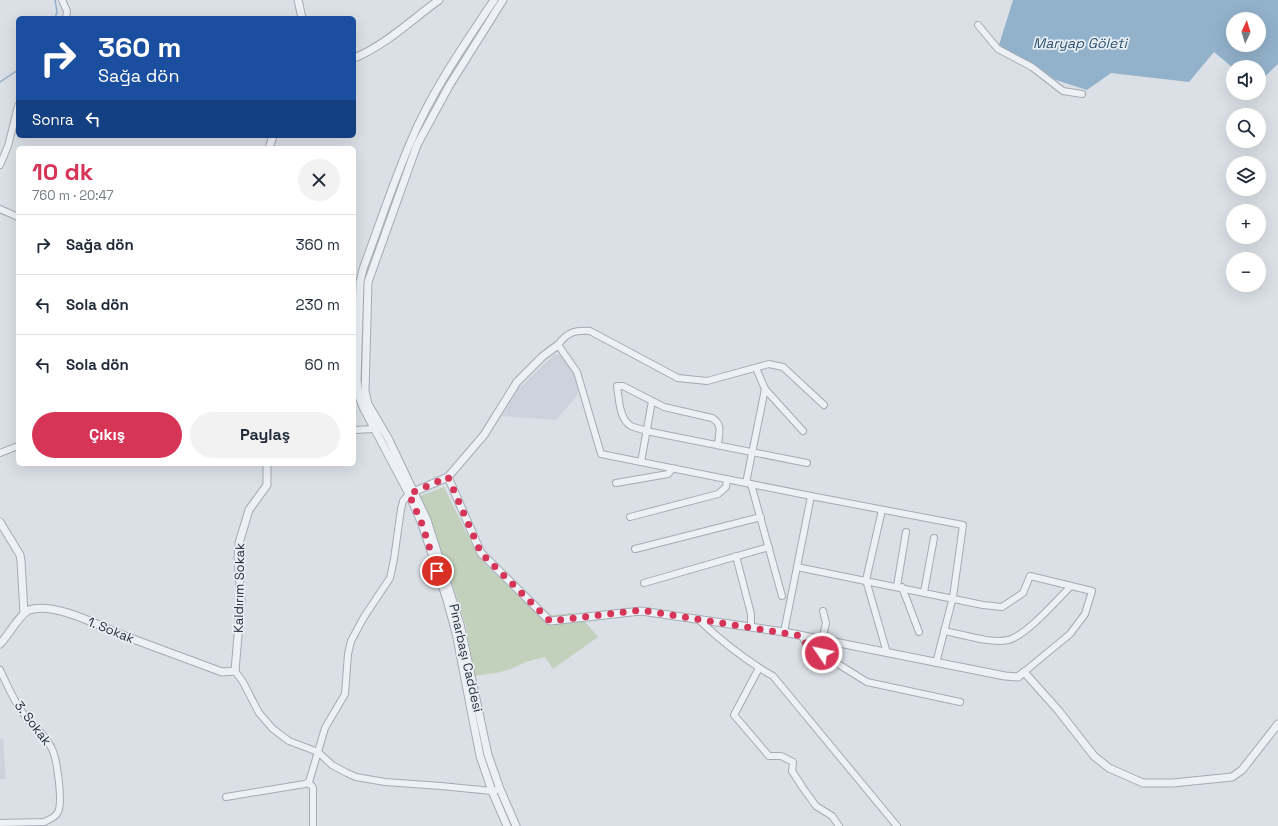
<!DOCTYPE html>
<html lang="tr">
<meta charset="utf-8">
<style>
body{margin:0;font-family:"Space Grotesk",sans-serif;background:#f2f2f3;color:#1f2937;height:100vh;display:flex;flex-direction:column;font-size:15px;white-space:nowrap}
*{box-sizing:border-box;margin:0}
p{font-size:13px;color:#747a83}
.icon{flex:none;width:22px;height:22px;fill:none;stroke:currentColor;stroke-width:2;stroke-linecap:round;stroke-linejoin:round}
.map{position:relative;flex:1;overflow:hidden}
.panel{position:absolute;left:16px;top:146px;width:340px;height:320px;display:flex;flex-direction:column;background:#fff;border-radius:6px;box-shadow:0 4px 16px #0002}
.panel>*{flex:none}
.banner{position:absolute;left:16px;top:16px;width:340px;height:122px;border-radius:6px;box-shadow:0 4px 16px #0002;background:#1a4fa0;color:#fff;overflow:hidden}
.needle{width:26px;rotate:4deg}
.controls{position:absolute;left:1226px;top:12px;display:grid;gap:8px}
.controls a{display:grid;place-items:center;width:40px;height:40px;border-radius:50%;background:#fff;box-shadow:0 4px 16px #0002;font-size:20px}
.pin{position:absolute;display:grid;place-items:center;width:34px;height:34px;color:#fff;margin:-17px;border:2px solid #fff;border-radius:50%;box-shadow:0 1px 4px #0007}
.me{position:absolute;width:44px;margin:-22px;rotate:304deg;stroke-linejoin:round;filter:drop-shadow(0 0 3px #0008)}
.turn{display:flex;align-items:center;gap:14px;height:84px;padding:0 16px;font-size:18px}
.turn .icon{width:52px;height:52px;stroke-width:2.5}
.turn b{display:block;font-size:28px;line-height:34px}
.then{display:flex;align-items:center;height:38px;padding:0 16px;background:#0003;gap:8px;font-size:15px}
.round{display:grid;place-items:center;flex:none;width:42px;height:42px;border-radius:21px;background:#f2f2f3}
.headline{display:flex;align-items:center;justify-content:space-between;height:68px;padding:0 16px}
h1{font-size:24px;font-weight:600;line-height:30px;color:#d63558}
.primary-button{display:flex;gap:8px;margin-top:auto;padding:8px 16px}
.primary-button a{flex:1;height:46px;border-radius:24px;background:#d63558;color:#fff;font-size:16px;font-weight:600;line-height:46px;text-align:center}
.primary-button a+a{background:#f2f2f3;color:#1f2937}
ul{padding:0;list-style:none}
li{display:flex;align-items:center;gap:12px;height:60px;padding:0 16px;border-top:1px solid #e0e1e3}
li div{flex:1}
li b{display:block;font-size:15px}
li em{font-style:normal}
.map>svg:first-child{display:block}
</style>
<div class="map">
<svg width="1278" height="826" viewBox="0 0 1278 826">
<rect width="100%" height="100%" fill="#dbe0e6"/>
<g fill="#ccd3dc">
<polygon points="559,354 574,371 578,388 577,396 556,420 502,416 519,388 554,355"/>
<polygon points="3,738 6,779 0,779 0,739"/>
</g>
<polygon fill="#c2d1bb" points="444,487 472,544 484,563 533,610 541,615 547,616 572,613 581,617 598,637 553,669 545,657 526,662 511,669 496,673 474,676 466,626 443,555 420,496"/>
<path fill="#92b1ca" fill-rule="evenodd" d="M1013,0H1278V64L1259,82V67L1233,68L1214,52L1189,82L1111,73L1087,90L1053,79L999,45ZM1233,19H1259V45H1233Z"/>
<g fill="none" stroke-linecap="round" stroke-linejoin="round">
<g stroke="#92b1ca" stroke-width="1.5">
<polyline points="55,18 57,12 55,0"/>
<polyline points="0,82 18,70"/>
</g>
<g stroke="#a4abb3" stroke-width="8">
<g id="minor">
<polyline points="62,0 67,11 66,18"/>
<polyline points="978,25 998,49 1032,67 1063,91 1082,94"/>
<polyline points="0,165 8,146 18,106"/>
<polyline points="0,209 18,217"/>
<polyline points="765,389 803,431"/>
<path d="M824,405L783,367L769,364L707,381L678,378L590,331C575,330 567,332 558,345L577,372L601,454L811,496L797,567L983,605L1002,607L1023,593L1030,576L1092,591L1085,614L1070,634L1024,672"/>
<polyline points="354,430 374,429 378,428"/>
<path d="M718,444C719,433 723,424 712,418L664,407L623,386H617C619,398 619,419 631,426C635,428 642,429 646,431L807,463"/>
<polyline points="0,453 18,446"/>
<polyline points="641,462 652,401"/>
<polyline points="616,483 668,474 673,468"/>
<polyline points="746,483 765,389 756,368"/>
<polyline points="751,484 782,596"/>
<polyline points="811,496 963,525 953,597 936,663"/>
<polyline points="882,510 866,580 887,653"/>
<polyline points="630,517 718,494 726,487 727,479"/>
<polyline points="635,549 761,517"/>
<polyline points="736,556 751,614 751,627"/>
<polyline points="644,583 769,547"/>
<polyline points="897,586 906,532"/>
<polyline points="902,587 919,632"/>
<polyline points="924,592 934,538"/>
<path d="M698,619C721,641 745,660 773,676L897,826"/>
<path d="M944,631C962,634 991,644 1008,640C1026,636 1057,600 1071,586"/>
<polyline points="784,632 797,567"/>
<polyline points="802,636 806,644 867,682 960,702"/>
<polyline points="822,640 826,623 823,611"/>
<polyline points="759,668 734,715 769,756 781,756 793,762 792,771 803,788 816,806 832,816 839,826"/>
<path d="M0,670C7,684 13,700 23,713C33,726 45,734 52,749C57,759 63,802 58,812C56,817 49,820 44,822L0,823"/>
<polyline points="235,671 243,682 259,713 273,729 289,741 318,752 332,765 347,773 356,777 385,782 441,786 492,791 500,789"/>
<polyline points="308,783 312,786 313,788 313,826"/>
<polyline points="226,797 305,784 309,782 325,728 345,694 348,654 351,641 364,617 390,578 394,559 401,509 403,501 409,494"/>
</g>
</g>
<g stroke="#a4abb3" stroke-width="9">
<g id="tertiary">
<polyline points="298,0 302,18"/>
<path d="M494,0C464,45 432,91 411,141C393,183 379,226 363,269L360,282L357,381L359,396L363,407L409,494L422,524L447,600L456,633L480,756L492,791L507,826"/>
<polyline points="503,0 449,86 417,145 368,282 365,391 368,404 388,438 427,520 460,624 488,755 500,789 516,826"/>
<path d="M354,58C386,45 411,20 439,0"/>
<polyline points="269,148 273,136"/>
<polyline points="448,477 481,553 550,621 641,611 784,632 1005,676 1018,677 1024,672 1058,710 1094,756 1109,768 1143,783 1173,783 1232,777 1242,770 1278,724"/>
<polyline points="411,493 448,477 484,435 517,382 543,356 558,345"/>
<polyline points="0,522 20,555 21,561 24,613"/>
<path d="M0,644C8,636 20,614 29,610C54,601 101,627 125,636C157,648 190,660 222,672L235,671L241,600L238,557L239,543L249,510L267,485V464"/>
</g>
</g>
<use href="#minor" stroke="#edf0f5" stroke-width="6"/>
<use href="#tertiary" stroke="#edf0f5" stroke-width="7"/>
</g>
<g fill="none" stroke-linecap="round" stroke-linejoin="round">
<polyline stroke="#d63558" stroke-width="7" stroke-dasharray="0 12.6" points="437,571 422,524 409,494 448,477 481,553 550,621 641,610 802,636 806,644 822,653"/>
</g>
<g text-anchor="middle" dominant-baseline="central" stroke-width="3.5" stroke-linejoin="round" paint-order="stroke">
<g font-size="13" fill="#242f3d" stroke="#eaeff4">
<text transform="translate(239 588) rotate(-89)">Kaldırım Sokak</text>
<text transform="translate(111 630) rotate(22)">1. Sokak</text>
<text transform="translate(466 658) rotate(77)">Pınarbaşı Caddesi</text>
<text transform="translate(33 723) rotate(53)">3. Sokak</text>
</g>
<g font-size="14" font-style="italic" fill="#2c5173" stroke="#eaeff4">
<text x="1080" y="43">Maryap Göleti</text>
</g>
</g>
</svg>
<div class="controls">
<a><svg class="needle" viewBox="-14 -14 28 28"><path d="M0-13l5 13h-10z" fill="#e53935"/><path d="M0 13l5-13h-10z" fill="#747a83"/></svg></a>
<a><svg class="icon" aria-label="sound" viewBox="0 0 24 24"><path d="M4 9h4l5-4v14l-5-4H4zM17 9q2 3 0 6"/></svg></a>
<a><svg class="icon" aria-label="search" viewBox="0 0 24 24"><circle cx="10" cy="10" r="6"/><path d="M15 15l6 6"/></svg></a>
<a><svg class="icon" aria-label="layers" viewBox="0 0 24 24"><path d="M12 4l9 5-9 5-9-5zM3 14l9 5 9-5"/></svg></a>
<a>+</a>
<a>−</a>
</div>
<div class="pin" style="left:437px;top:571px;background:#d93025"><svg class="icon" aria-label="arrive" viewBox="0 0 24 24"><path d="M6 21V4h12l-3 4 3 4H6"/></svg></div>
<svg class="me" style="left:822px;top:653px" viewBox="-20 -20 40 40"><circle r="17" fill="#d63558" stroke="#fff" stroke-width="3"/><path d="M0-11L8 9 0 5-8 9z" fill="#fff"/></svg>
<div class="banner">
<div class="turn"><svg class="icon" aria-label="right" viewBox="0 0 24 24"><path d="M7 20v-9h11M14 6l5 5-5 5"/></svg><div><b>360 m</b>Sağa dön</div></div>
<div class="then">Sonra<svg class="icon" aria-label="left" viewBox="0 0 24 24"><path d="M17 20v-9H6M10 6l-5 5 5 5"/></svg></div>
</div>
<section class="panel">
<div class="headline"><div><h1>10 dk</h1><p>760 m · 20:47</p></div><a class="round"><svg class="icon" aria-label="close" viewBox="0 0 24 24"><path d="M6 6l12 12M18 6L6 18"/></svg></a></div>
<ul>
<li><svg class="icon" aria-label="right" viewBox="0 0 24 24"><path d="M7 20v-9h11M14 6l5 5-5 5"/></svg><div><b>Sağa dön</b></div><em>360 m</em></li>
<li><svg class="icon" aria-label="left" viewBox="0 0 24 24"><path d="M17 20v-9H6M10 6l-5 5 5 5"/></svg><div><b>Sola dön</b></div><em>230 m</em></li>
<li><svg class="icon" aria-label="left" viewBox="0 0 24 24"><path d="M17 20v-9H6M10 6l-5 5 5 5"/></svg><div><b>Sola dön</b></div><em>60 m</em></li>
</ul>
<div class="primary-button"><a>Çıkış</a><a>Paylaş</a></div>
</section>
</div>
